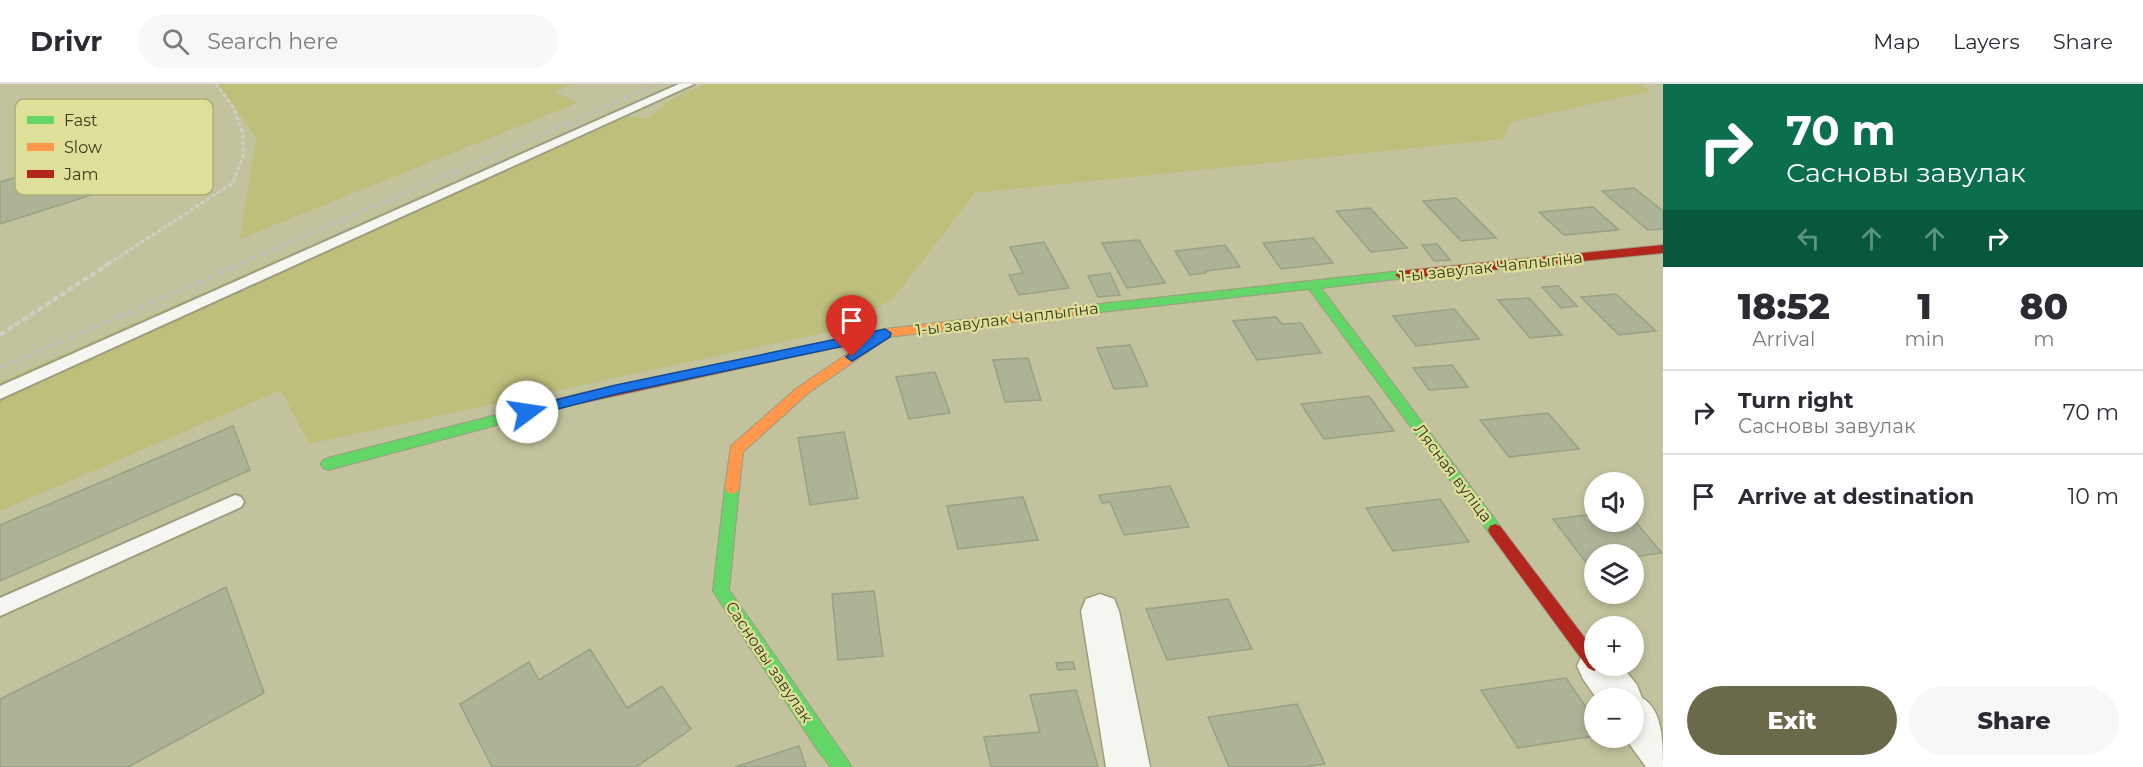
<!DOCTYPE html>
<meta charset="utf-8">
<style>
body{margin:0;font-family:Montserrat,sans-serif;background:#f7f7f7;color:#2b2b33;height:100vh;display:flex;flex-direction:column;font-size:22px;white-space:nowrap}
*{box-sizing:border-box;margin:0}
p{font-size:20px;color:#7c7c81}
.icon{flex:none;width:33px;height:33px;fill:none;stroke:currentColor;stroke-width:2;stroke-linecap:round;stroke-linejoin:round}
.map{position:relative;flex:1;overflow:hidden}
.panel{display:flex;flex-direction:column;background:#fff;width:480px}
.panel>*{flex:none}
.hud{background:#0b6e4f;color:#fff;overflow:hidden}
.controls{position:absolute;left:1584px;top:388px;display:grid;gap:12px}
.controls a{display:grid;place-items:center;width:60px;height:60px;border-radius:50%;background:#fff;box-shadow:0 3px 9px #0003;font-size:30px}
.pin{position:absolute;display:grid;place-items:center;width:51px;height:51px;color:#fff;margin:-62px -26px;border-radius:50% 50% 50% 0;rotate:-45deg;box-shadow:0 0 6px #0007}
.pin .icon{rotate:45deg}
.me{position:absolute;width:66px;margin:-33px;rotate:76deg;stroke-linejoin:round;filter:drop-shadow(0 0 4px #0008)}
.turn{display:flex;align-items:center;gap:21px;height:126px;padding:0 24px;font-size:27px}
.turn .icon{width:78px;height:78px;stroke-width:2.5}
.turn b{display:block;font-size:42px;line-height:51px}
.lanes{display:flex;align-items:center;height:57px;padding:0 24px;background:#0003;justify-content:center;gap:30px;direction:ltr}
.lanes .off{opacity:.35}
.eta{display:flex;justify-content:space-evenly;align-items:center;height:102px;text-align:center}
.eta b{font-size:36px;font-weight:800;line-height:42px}
.cta{display:flex;gap:12px;margin-top:auto;padding:12px 24px}
.cta a{flex:1;height:69px;border-radius:36px;background:#6a6a4a;color:#fff;font-size:24px;font-weight:800;line-height:69px;text-align:center}
.cta a+a{background:#f7f7f7;color:#2b2b33}
ul{padding:0;list-style:none}
li{display:flex;align-items:center;gap:18px;height:84px;padding:0 24px;border-top:2px solid #e1e1e2}
li div{flex:1}
li b{display:block;font-size:22px}
li em{font-style:normal}
header{display:flex;align-items:center;gap:36px;box-sizing:border-box;height:84px;padding:0 30px;background:#fff;border-bottom:2px solid #e1e1e2}
header strong{font-size:28px}
nav{display:flex;gap:33px;margin-inline-start:auto;font-size:21px}
.search{width:420px;height:54px;background:#f7f7f7;display:flex;align-items:center;gap:15px;box-sizing:border-box;padding:0 21px;border-radius:33px;color:#7c7c81;font-size:22px}
main{display:flex;flex:1;min-height:0}
.map>svg:first-child{display:block}
</style>
<header>
<strong>Drivr</strong>
<div class="search"><svg class="icon" aria-label="search" viewBox="0 0 24 24"><circle cx="10" cy="10" r="6"/><path d="M15 15l6 6"/></svg>Search here</div>
<nav><a>Map</a><a>Layers</a><a>Share</a></nav>
</header>
<main>
<div class="map">
<svg width="1663" height="683" viewBox="0 0 1663 683">
<rect width="100%" height="100%" fill="#c2c39d"/>
<g fill="#bebf7b">
<polygon points="218,0 572,0 555,7 577,19 240,155 256,54"/>
<polygon points="705,0 1642,0 1650,7 1511,38 1503,55 975,109 893,215 832,247 309,360 281,306 0,427 0,298 606,31 647,35 672,15"/>
</g>
<g fill="#adb397" stroke="#9aa084" stroke-width="1.5">
<polygon points="160,50 176,84 0,140 0,98"/>
<polygon points="1634,104 1663,127 1663,145 1648,146 1602,107"/>
<polygon points="1456,114 1496,154 1461,157 1423,117"/>
<polygon points="1593,123 1619,146 1564,151 1539,128"/>
<polygon points="1370,124 1407,164 1371,168 1336,127"/>
<polygon points="1313,154 1333,179 1281,185 1263,159"/>
<polygon points="1139,156 1165,199 1127,204 1102,159"/>
<polygon points="1044,158 1069,204 1019,211 1009,191 1023,189 1010,163"/>
<polygon points="1437,160 1450,176 1434,177 1422,161"/>
<polygon points="1225,161 1240,183 1205,187 1206,189 1190,191 1175,167"/>
<polygon points="1110,189 1120,211 1098,213 1088,192"/>
<polygon points="1558,202 1577,222 1561,224 1542,203"/>
<polygon points="1616,210 1656,247 1619,251 1581,213"/>
<polygon points="1529,214 1562,251 1530,254 1498,216"/>
<polygon points="1454,225 1479,255 1416,262 1393,232"/>
<polygon points="1276,233 1282,240 1301,239 1321,269 1257,276 1233,237"/>
<polygon points="1130,261 1148,302 1114,305 1097,264"/>
<polygon points="1028,274 1041,316 1005,318 993,276"/>
<polygon points="1452,281 1468,303 1429,306 1413,284"/>
<polygon points="935,288 950,329 909,335 896,293"/>
<polygon points="1369,312 1394,347 1324,355 1301,320"/>
<polygon points="1548,329 1579,365 1509,373 1480,336"/>
<polygon points="233,342 250,386 0,497 0,441"/>
<polygon points="844,348 858,414 810,421 798,354"/>
<polygon points="1170,402 1189,443 1124,451 1110,418 1102,419 1099,411"/>
<polygon points="1023,413 1038,456 958,465 947,422"/>
<polygon points="1440,415 1469,458 1393,467 1366,424"/>
<polygon points="1594,430 1594,438 1634,438 1634,436 1662,469 1634,473 1634,471 1594,471 1594,478 1587,480 1553,435"/>
<polygon points="226,503 264,609 128,683 0,683 0,615"/>
<polygon points="874,507 883,572 838,576 832,510"/>
<polygon points="1228,515 1252,565 1167,576 1146,525"/>
<polygon points="590,565 627,624 662,602 691,645 636,683 492,683 460,620 529,578 539,596"/>
<polygon points="1073,578 1075,585 1058,586 1056,579"/>
<polygon points="1566,594 1594,635 1594,652 1518,664 1481,606"/>
<polygon points="1076,606 1098,683 991,683 984,653 1040,648 1030,611"/>
<polygon points="1297,620 1325,680 1304,683 1229,683 1208,633"/>
<polygon points="799,662 806,683 735,683"/>
</g>
<g fill="none" stroke-linecap="round" stroke-linejoin="round">
<g stroke="#9c9c7f" stroke-width="4">
<g id="lane">
<polygon points="679,0 694,0 0,315 0,302"/>
<polygon points="235,411 241,413 244,418 241,423 0,532 0,514"/>
</g>
</g>
<g stroke="#9c9c7f" stroke-width="3">
<g id="street">
<polygon points="1100,510 1114,515 1119,527 1150,683 1106,683 1081,527 1086,515"/>
<path d="M1594,564V582H1622L1637,601L1642,614C1663,625 1663,659 1663,683H1646L1625,654H1634V615H1597L1583,595L1577,582L1583,569Z"/>
</g>
</g>
<g stroke="#9c9c7f" stroke-width="2">
<g id="fast">
<polygon points="1401,187 1407,191 1405,194 1321,204 1500,442 1502,446 1500,450 1495,452 1490,450 1309,205 1091,229 1085,225 1091,221"/>
<polygon points="582,309 587,311 589,314 587,317 328,386 323,384 321,380 323,376 328,374"/>
<polygon points="732,398 737,400 739,404 729,506 852,683 831,683 819,668 713,507 725,404 727,400"/>
</g>
</g>
<g stroke="#9c9c7f" stroke-width="2">
<polygon id="slow" points="1091,221 1097,225 1095,228 880,254 879,260 807,310 743,368 739,404 737,408 732,410 727,408 725,404 731,362 797,304 865,258 858,257 856,254 858,251 885,245"/>
</g>
<g stroke="#9c9c7f" stroke-width="2">
<g id="jam">
<polygon points="1663,161 1663,169 1401,195 1395,191 1401,187"/>
<polygon points="862,250 868,254 866,257 582,319 575,314 582,309"/>
<polygon points="1495,440 1500,442 1594,566 1594,582 1601,582 1600,584 1594,587 1588,584 1490,450 1488,446 1490,442"/>
</g>
</g>
<polyline stroke="#cecec2" stroke-width="3" stroke-dasharray="4.5 2" stroke-linecap="butt" points="108,180 233,99 243,72 243,49 233,23 216,0"/>
<polyline stroke="#cecec2" stroke-width="4" stroke-dasharray="6 3" stroke-linecap="butt" points="0,251 110,179"/>
<use href="#lane" fill="#f6f6f0" fill-rule="evenodd"/>
<use href="#street" fill="#f6f6f0" fill-rule="evenodd"/>
<use href="#fast" fill="#63d668" fill-rule="evenodd"/>
<use href="#slow" fill="#ff974d" fill-rule="evenodd"/>
<use href="#jam" fill="#b3261e" fill-rule="evenodd"/>
<polyline stroke="#bebeb3" stroke-width="4" stroke-dasharray="7 4" stroke-linecap="butt" points="240,180 659,0"/>
<polyline stroke="#bebeb3" stroke-width="4.5" stroke-dasharray="8 4.5" stroke-linecap="butt" points="0,284 244,179"/>
</g>
<polygon fill="#1a73e8" stroke="#114b97" stroke-width="1.5" points="885,245 891,249 890,253 852,277 846,273 863,258 616,310 527,333 521,328 527,323 616,301"/>
<g text-anchor="middle" dominant-baseline="central" stroke-width="4.5" stroke-linejoin="round" paint-order="stroke">
<g font-size="16" fill="#3a3a1e" stroke="#dee09a">
<text transform="translate(1491 183) rotate(-6)">1-ы завулак Чаплыгіна</text>
<text transform="translate(1007 235) rotate(-7)">1-ы завулак Чаплыгіна</text>
<text transform="translate(1453 389) rotate(53)">Лясная вуліца</text>
<text transform="translate(769 578) rotate(56)">Сасновы завулак</text>
</g>
</g>
<rect x="15" y="15" width="198" height="96" rx="9" fill="#dee09a" stroke="#adae75" stroke-width="1.5"/>
<rect x="27" y="32" width="27" height="8" fill="#63d668"/>
<rect x="27" y="59" width="27" height="8" fill="#ff974d"/>
<rect x="27" y="86" width="27" height="8" fill="#b3261e"/>
<g font-size="16" fill="#3a3a1e">
<text x="64" y="42">Fast</text>
<text x="64" y="69">Slow</text>
<text x="64" y="96">Jam</text>
</g>
</svg>
<div class="controls">
<a><svg class="icon" aria-label="sound" viewBox="0 0 24 24"><path d="M4 9h4l5-4v14l-5-4H4zM17 9q2 3 0 6"/></svg></a>
<a><svg class="icon" aria-label="layers" viewBox="0 0 24 24"><path d="M12 4l9 5-9 5-9-5zM3 14l9 5 9-5"/></svg></a>
<a>+</a>
<a>−</a>
</div>
<div class="pin" style="left:852px;top:273px;background:#d93025"><svg class="icon" aria-label="arrive" viewBox="0 0 24 24"><path d="M6 21V4h12l-3 4 3 4H6"/></svg></div>
<svg class="me" style="left:527px;top:328px" viewBox="-20 -20 40 40"><circle r="19" fill="#fff"/><path d="M0-13L10 11 0 6-10 11z" fill="#1a73e8"/></svg>
</div>
<section class="panel">
<div class="hud">
<div class="turn"><svg class="icon" aria-label="right" viewBox="0 0 24 24"><path d="M7 20v-9h11M14 6l5 5-5 5"/></svg><div><b>70 m</b>Сасновы завулак</div></div>
<div class="lanes"><svg class="icon off" aria-label="left" viewBox="0 0 24 24"><path d="M17 20v-9H6M10 6l-5 5 5 5"/></svg><svg class="icon off" aria-label="ahead" viewBox="0 0 24 24"><path d="M12 20V5M6 11l6-6 6 6"/></svg><svg class="icon off" aria-label="ahead" viewBox="0 0 24 24"><path d="M12 20V5M6 11l6-6 6 6"/></svg><svg class="icon" aria-label="right" viewBox="0 0 24 24"><path d="M7 20v-9h11M14 6l5 5-5 5"/></svg></div>
</div>
<div class="eta">
<div><b>18:52</b><p>Arrival</p></div>
<div><b>1</b><p>min</p></div>
<div><b>80</b><p>m</p></div>
</div>
<ul>
<li><svg class="icon" aria-label="right" viewBox="0 0 24 24"><path d="M7 20v-9h11M14 6l5 5-5 5"/></svg><div><b>Turn right</b><p>Сасновы завулак</p></div><em>70 m</em></li>
<li><svg class="icon" aria-label="arrive" viewBox="0 0 24 24"><path d="M6 21V4h12l-3 4 3 4H6"/></svg><div><b>Arrive at destination</b></div><em>10 m</em></li>
</ul>
<div class="cta"><a>Exit</a><a>Share</a></div>
</section>
</main>
